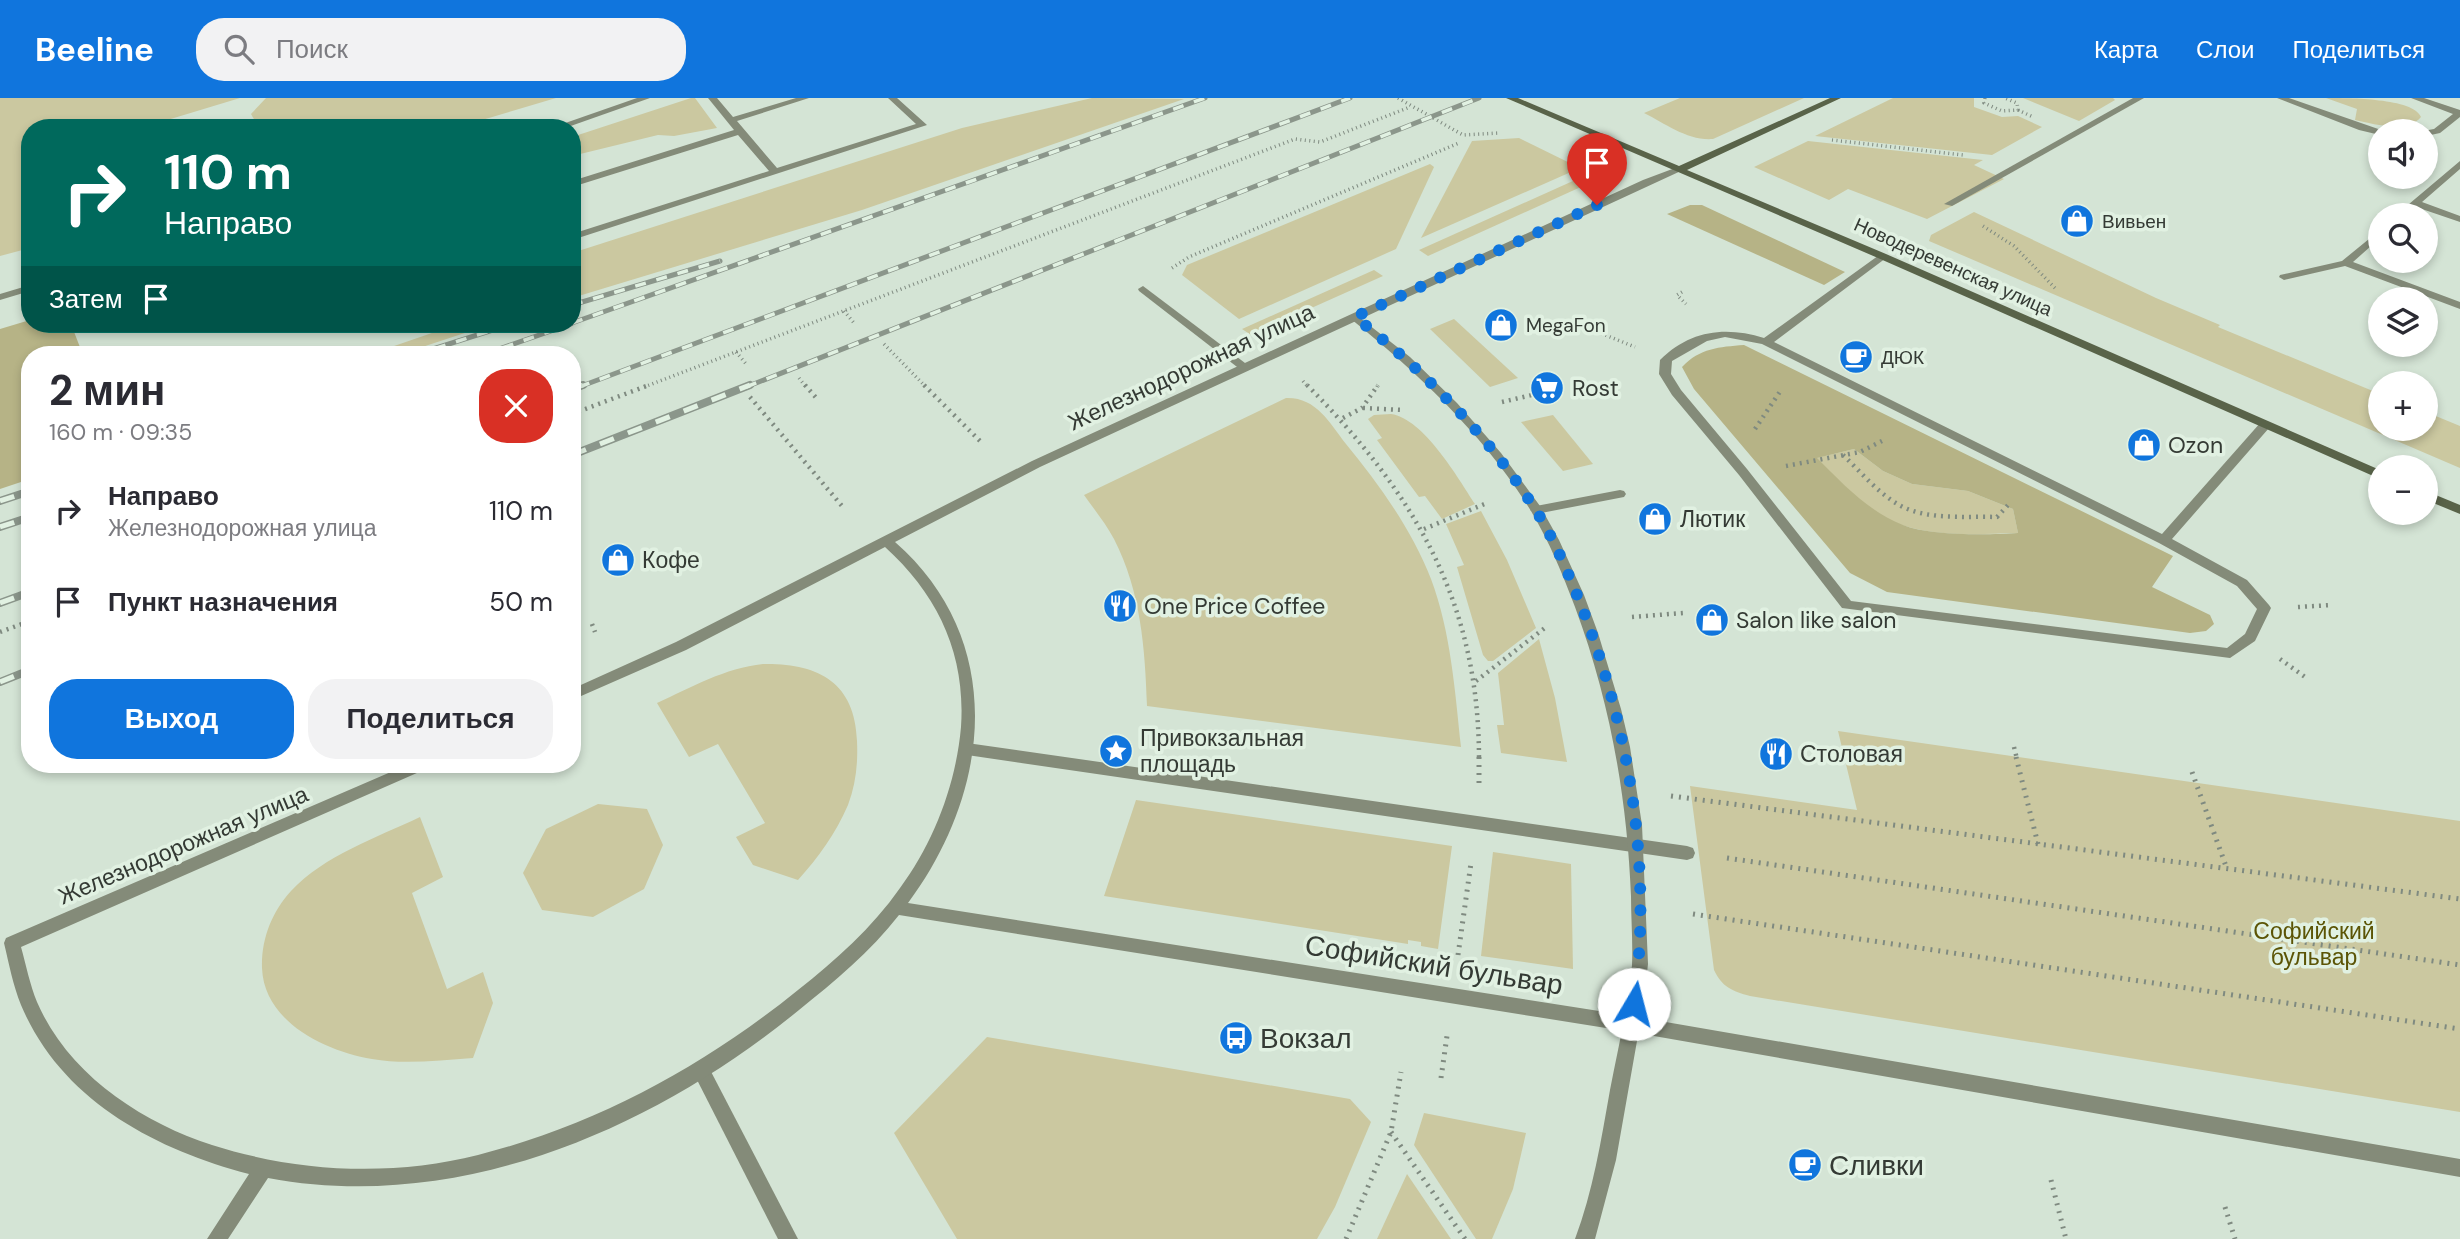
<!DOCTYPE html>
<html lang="ru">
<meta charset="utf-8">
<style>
body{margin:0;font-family:"DM Sans",sans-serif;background:#f2f2f3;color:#2b2b33;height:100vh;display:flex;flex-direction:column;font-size:26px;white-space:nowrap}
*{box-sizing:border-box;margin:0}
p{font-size:23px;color:#7c7c81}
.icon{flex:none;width:38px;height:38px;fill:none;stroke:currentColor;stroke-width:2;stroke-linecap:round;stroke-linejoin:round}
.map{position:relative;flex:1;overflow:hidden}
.drawer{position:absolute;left:21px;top:248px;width:560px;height:427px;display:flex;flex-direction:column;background:#fff;border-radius:28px;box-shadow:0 4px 10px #0003}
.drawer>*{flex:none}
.top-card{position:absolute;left:21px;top:21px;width:560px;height:214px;border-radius:28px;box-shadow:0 4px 10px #0003;background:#00695c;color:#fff;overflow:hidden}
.tools{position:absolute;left:2368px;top:21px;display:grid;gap:14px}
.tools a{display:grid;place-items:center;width:70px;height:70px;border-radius:50%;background:#fff;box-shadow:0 4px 10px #0003;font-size:35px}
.pin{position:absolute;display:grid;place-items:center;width:60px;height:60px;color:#fff;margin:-72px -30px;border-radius:50% 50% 50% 0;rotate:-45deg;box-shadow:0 0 7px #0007}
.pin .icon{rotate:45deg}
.me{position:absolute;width:77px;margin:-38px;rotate:8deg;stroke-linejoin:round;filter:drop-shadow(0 0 5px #0008)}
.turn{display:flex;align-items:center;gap:24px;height:147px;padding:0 28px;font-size:32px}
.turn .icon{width:91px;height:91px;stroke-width:2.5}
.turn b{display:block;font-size:49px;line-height:60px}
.then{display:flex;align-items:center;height:66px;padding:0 28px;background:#0003;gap:14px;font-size:26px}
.round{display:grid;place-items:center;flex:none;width:74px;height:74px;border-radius:28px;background:#f2f2f3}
.headline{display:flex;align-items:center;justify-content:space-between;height:119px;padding:0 28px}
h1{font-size:42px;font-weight:700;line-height:52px}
.primary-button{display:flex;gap:14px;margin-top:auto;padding:14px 28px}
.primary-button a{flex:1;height:80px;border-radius:28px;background:#1075dd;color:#fff;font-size:28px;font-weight:700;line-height:80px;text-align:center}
.primary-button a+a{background:#f2f2f3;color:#2b2b33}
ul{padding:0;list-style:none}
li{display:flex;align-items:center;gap:21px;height:91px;padding:0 28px}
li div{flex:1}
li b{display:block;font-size:26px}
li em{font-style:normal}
header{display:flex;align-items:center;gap:42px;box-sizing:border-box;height:98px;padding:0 35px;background:#1075dd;color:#fff}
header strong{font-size:33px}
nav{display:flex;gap:38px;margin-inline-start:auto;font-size:24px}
.search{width:490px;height:63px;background:#f2f2f3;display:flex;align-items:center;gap:18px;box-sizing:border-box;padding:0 24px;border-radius:28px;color:#7c7c81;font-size:26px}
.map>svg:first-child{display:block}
</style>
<header>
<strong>Beeline</strong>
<div class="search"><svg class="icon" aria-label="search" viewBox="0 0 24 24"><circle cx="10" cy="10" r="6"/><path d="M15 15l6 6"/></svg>Поиск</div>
<nav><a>Карта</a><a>Слои</a><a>Поделиться</a></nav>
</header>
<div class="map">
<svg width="2460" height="1141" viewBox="0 0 2460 1141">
<rect width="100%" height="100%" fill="#d4e4d5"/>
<g fill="#cbc8a0">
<polygon points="0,0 240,0 141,30 30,30 30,150 0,158"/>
<polygon points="266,0 556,0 455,30 259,30 251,16"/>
<polygon points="691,0 695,0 717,30 674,38 658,37 572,58 572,39"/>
<polygon points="1092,0 1184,1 862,112 572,200 572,155 962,30"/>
<path d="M1680,0H1804L1713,41C1688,43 1666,26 1644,15Z"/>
<polygon points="1893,0 1974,0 1974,9 2002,19 2018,18 2042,29 1992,57 1815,38"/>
<polygon points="2023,0 2113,0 2115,2 2079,23"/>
<path d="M2326,0C2348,0 2414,0 2421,19C2407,36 2374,26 2355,22L2357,11Z"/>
<polygon points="1519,40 1580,70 1421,140 1472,43"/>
<polygon points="1808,43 1983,62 1974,67 2004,81 1927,121 1848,91 1829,102 1754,69"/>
<polygon points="1430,66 1434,69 1396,151 1239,221 1182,177 1187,167"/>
<polygon points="1584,78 1594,83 1428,158 1419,152"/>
<polygon points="1974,114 2156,200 2220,227 2218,229 2380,296 2380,331 2426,331 2426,314 2460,328 2460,370 1929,143 1931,137"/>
<polygon points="1374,172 1383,178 1251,237 1242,231"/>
<polygon points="1454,221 1518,280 1490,289 1430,231"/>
<polygon points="458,226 492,226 398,257 368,257"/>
<path d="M1286,300C1316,299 1329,324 1346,346C1379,386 1412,432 1431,481C1451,534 1455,594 1461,649L1147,608C1145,550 1141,494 1114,441C1106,426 1094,411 1084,397Z"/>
<path d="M1391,316C1424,321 1458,380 1475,406L1442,421L1425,398L1419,399L1377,342L1382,340L1368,321L1374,317Z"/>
<polygon points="1553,317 1593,366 1563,373 1521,324"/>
<path d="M1854,351L1883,373L1912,386L1968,393L2013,411L2018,435C1981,436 1941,439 1905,428C1870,418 1841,384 1816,360Z"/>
<polygon points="1481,413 1507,462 1536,530 1493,563 1488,563 1483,557 1457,469 1464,467 1446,426"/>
<polygon points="1539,541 1555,600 1567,664 1501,655 1497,627 1504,627 1498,575"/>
<path d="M763,566C818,565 855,584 857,643C858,665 856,686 848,707C836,735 818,760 798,782L753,767L736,739L765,725L718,646L689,659L657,605C692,589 725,570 763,566Z"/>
<path d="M1838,633L2460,723V1014L1750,898C1732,893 1722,889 1714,872L1690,688L1857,712Z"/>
<polygon points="1136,702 1452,748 1438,851 1421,848 1421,844 1408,842 1408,846 1104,798"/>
<polygon points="598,706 647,711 663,747 644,791 593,819 542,812 523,775 546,731"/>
<path d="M420,719L443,779L412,795L447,891L483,874L493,905L473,960C440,962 405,967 372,961C325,953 264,924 262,870C261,841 272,814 291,793C325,757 376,740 420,719Z"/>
<polygon points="1493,754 1571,766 1573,871 1481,858"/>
<polygon points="987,939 1350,1001 1371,1024 1335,1109 1317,1141 957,1141 894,1035"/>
<polygon points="1424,1015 1526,1035 1513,1091 1492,1141 1476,1141 1414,1047"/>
<polygon points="1407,1076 1451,1141 1377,1141"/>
</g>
<g fill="#b6b386" fill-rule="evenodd">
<polygon points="1690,107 1702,107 1845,174 1824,187 1667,116"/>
<polygon points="30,222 30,226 71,226 83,257 30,257 30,381 0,391 0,231"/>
<path d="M1744,247L2173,458L2152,489L2210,517L2214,526L2206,533L2190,535L1887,494L1850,475L1694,291L1682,269C1700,250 1719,249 1744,247ZM1854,351L1883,373L1912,386L1968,393L2013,411L2018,435C1989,437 1929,438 1903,427C1869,414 1842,385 1817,360Z"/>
</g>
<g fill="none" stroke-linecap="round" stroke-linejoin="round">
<g stroke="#7f8a80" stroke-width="3.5" stroke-dasharray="1 3.5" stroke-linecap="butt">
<polyline points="1398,0 1463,37 1499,35"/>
<polyline points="1985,0 1984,5 2002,13 2018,12 2017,5 2005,0"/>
<polyline points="2018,12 2033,19"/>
<polyline points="1832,42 1963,57"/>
<polyline points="1983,128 2014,148 2057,192"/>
<polyline points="1172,170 1189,159 1459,45"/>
<polyline points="1682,194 1677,197 1686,206"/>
<polyline points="844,213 854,225"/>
<polyline points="1593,232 1635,249"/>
<polyline points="884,246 926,289"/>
<polyline points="736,254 747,267"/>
<polyline points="799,280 806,289"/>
<polyline points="1303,283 1308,289"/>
<polyline points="644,289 1295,41 1320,44 1410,9"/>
<polyline points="1377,289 1379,285"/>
</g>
<g stroke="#7f8a80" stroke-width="4.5" stroke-dasharray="2 5" stroke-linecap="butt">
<polyline points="805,287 818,302"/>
<polyline points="924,287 983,346"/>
<path d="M1307,287C1414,395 1479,504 1479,661"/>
<polyline points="750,299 842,408"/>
<polyline points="1502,304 1536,296"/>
<polyline points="1363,310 1403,312"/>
<polyline points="572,316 649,287"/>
<polyline points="1343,320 1362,310 1378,287"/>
<polyline points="1755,331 1781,292"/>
<path d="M1843,357C1862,375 1881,399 1905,410C1933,422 1967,418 1997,419L2009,406"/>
<polyline points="1786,368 1860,354 1882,343"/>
<polyline points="1424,431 1487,405"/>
<polyline points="2298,509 2332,507"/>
<polyline points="1632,519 1683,515"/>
<polyline points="592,526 595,534"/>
<polyline points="0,534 30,523"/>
<polyline points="2280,561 2305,579"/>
<polyline points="1476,583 1546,529"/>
<polyline points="2014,649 2017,661"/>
</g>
<g stroke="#7f8a80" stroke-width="5" stroke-dasharray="2 6" stroke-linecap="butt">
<polyline points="1479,659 1479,687"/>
<polyline points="2016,659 2038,746"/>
<polyline points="2192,674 2227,771"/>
<polyline points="1671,698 2460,801"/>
<polyline points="1727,760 2460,867"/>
<polyline points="1693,816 2460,931"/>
<polyline points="1458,857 1471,765"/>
<polyline points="1441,980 1447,938"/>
<polyline points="1391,1034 1465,1141"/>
<polyline points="2051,1082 2066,1141"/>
<polyline points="2225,1109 2235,1141"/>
<polyline points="1346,1141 1391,1034 1401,974"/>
</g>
<g fill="#848b79" fill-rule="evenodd">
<polygon points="708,0 717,0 733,19 796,0 809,0 737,23 777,70 916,26 888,0 897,0 927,27 572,142 572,136 769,73 738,37 572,89 572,83 734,32"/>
<polygon points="2133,0 2144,0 1952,108 1944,106"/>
<polygon points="2277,0 2289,0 2384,33 2380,33 2380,37 2359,32"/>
<polygon points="2411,0 2424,0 2460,12 2460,19 2440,35 2426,38 2426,33 2423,33 2434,31 2453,16"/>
<polygon points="2460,63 2460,71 2422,104 2460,118 2460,124 2416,109 2407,117 2396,117"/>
<polygon points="2380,132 2380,140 2353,164 2460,204 2460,211 2345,168 2284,182 2279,179 2280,177 2342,163"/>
<path d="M1882,155L1887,158L1886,160L1774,244L2162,436L2261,324H2269V330L2172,441L2247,482L2269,507L2271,510L2255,543L2230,560L1842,510L1739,377L1672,297L1659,276L1660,262C1690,232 1726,228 1764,240ZM1725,239L1762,246L2159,445L2237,488L2257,511L2245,536L2227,550L1851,503L1747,371L1681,292L1671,276L1672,263L1707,243Z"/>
<polygon points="1143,188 1249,268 1249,272 1241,272 1139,193 1138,191"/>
<polygon points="1620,392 1624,393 1626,396 1624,399 1536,416 1530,412 1536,408"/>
<polygon points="967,645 1687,748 1693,750 1695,755 1693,760 1687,762 967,657 962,655 960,651 962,647"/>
</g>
<g fill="#848b79" fill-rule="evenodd">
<polygon points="637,0 650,0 565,30 551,30"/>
<polygon points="30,187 30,193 0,202 0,196"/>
<path d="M1355,216L1410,259L1457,305L1501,355L1540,408L1559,442L1584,497L1598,535L1621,611L1630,649L1642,727L1648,866L1643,909L1616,1062L1595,1141H1575C1593,1093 1601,1043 1610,992C1618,950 1628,909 1632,867C1633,844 1631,821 1631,798C1627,699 1610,603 1575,509C1563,477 1549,443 1531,413C1485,338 1419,276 1351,221V217Z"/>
<polygon points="701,964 707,966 798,1141 778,1141 692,972 695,966"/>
</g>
<path fill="#848b79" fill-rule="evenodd" d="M1675,70L1683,72L1040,369L895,444C1007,542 992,692 908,805L1631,918L2460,1061V1079L1631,934L899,817C870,854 835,883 799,912C653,1031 459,1116 268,1080L228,1141H207L249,1076C154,1051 61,1002 21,907C13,887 9,866 4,845L6,840L407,667H428L426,671L21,849C26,867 30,887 37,904C68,976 141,1024 212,1047C297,1074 391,1079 478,1057C596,1027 703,969 798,892C836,862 872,830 900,790C934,744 956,686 961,629C966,556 938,497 885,449L686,552L572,602V591L676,544L1032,363L1643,82Z"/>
<g fill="#596349" fill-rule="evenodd">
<polygon points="1506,0 1518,0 1679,68 1830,0 1841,0 1687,72 1886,156 2380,372 2380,381 1878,160"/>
<polygon points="2426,393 2460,407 2460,416 2426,402"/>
</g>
<g stroke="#8b968b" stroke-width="5">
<g id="rail-far1">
<polyline points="572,207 720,163"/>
<polyline points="572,225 1205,0"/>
<polyline points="414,257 512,226"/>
<polyline points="482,257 571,226"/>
<polyline points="579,289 1350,0"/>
<polyline points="746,289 1479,0"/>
</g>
</g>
<g stroke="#8b968b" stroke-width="8">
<g id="rail">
<polyline points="572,291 583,287"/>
<polyline points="572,357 750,287"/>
<polyline points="0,403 30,393"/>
<polyline points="0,429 30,419"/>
<polyline points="0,505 30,494"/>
<polyline points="0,584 30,572"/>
</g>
</g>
<use href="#rail-far1" stroke="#e1f1e2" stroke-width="3.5" stroke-dasharray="11" stroke-linecap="butt"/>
<use href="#rail" stroke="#e1f1e2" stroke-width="5" stroke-dasharray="15" stroke-linecap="butt"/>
</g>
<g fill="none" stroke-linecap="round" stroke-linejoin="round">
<path stroke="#1075dd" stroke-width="12" stroke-dasharray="0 21.6" d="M1597,107L1355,219C1424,273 1488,337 1535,411C1552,437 1565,468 1577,497C1629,625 1653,768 1634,906"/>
</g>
<defs>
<g id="shop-disc" transform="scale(1.75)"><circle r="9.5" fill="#1075dd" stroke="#e1f1e2"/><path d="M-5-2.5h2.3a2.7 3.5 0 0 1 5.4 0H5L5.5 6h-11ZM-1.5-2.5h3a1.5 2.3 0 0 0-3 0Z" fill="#fff"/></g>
<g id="cafe-disc" transform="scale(1.75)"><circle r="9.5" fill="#1075dd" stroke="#e1f1e2"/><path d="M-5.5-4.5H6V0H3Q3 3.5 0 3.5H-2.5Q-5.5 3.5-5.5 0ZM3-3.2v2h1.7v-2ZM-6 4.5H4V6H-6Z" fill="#fff"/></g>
<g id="supermarket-disc" transform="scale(1.75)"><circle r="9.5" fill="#1075dd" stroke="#e1f1e2"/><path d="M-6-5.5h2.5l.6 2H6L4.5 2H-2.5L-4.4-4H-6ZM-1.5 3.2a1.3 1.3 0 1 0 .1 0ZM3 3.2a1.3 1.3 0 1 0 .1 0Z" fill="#fff"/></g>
<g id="restaurant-disc" transform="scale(1.75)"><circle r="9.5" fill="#1075dd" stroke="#e1f1e2"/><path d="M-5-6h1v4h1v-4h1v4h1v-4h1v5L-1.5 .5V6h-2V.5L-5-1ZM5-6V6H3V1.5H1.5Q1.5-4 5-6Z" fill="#fff"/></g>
<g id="sight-disc" transform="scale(1.75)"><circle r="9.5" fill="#1075dd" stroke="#e1f1e2"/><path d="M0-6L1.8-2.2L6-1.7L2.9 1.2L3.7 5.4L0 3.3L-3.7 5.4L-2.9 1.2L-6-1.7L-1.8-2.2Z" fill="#fff"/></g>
<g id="bus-disc" transform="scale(1.75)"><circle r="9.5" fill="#1075dd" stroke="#e1f1e2"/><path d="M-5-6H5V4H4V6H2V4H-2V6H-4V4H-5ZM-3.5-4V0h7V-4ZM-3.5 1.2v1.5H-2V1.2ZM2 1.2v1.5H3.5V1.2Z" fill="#fff"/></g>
</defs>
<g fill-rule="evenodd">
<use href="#shop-disc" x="2077" y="123"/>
<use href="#shop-disc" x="1501" y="227"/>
<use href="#cafe-disc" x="1856" y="259"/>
<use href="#supermarket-disc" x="1547" y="290"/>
<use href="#shop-disc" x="2144" y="347"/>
<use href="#shop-disc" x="1655" y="421"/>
<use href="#shop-disc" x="618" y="462"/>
<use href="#restaurant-disc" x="1120" y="508"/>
<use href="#shop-disc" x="1712" y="522"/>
<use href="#sight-disc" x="1116" y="653"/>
<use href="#restaurant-disc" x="1776" y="656"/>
<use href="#bus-disc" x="1236" y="940"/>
<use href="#cafe-disc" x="1805" y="1067"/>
</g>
<g text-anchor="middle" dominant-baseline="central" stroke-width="7" stroke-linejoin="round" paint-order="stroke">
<g font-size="19" fill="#343a34" stroke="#e1f1e2" text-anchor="start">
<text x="2102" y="123">Вивьен</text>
<text x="1526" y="227">MegaFon</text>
<text x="1881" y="259">ДЮК</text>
</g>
<g font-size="19" fill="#343a34" stroke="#e1f1e2">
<text transform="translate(1953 169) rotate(24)">Новодеревенская улица</text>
</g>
<g font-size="23" fill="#343a34" stroke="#e1f1e2">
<text transform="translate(1191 269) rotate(-25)">Железнодорожная улица</text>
<text transform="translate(183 747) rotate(-23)">Железнодорожная улица</text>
</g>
<g font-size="23" fill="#343a34" stroke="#e1f1e2" text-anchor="start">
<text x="1572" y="290">Rost</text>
<text x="2168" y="347">Ozon</text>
<text x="1680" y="421">Лютик</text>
<text x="642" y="462">Кофе</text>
<text x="1144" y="508">One Price Coffee</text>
<text x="1736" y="522">Salon like salon</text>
<text x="1140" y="640">Привокзальная<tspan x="1140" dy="26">площадь</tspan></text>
<text x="1800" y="656">Столовая</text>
</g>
<g font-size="23" fill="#5b5405" stroke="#e1f1e2">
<text x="2314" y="833">Софийский<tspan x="2314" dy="26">бульвар</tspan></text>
</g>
<g font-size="28" fill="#343a34" stroke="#e1f1e2">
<text transform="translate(1434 867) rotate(9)">Софийский бульвар</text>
</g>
<g font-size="28" fill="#343a34" stroke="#e1f1e2" text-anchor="start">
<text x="1260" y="940">Вокзал</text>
<text x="1829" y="1067">Сливки</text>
</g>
</g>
</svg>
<div class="tools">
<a><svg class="icon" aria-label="sound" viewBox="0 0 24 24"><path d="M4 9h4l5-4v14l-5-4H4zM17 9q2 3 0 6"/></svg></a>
<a><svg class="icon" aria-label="search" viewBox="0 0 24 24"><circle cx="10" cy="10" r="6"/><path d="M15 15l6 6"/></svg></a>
<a><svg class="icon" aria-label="layers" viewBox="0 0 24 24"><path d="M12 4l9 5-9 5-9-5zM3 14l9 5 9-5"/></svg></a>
<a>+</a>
<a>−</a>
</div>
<div class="pin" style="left:1597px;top:107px;background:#d93025"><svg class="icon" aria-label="arrive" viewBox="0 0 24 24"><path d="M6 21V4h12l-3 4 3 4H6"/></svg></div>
<svg class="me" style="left:1634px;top:906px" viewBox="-20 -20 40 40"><circle r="19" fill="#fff"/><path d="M0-13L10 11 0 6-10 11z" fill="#1075dd"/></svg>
<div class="top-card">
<div class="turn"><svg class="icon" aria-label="right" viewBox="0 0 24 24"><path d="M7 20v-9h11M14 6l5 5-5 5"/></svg><div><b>110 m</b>Направо</div></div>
<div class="then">Затем<svg class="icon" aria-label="arrive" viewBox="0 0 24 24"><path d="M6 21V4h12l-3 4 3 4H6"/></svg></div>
</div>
<section class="drawer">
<div class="headline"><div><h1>2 мин</h1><p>160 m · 09:35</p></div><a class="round" style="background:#d93025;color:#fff"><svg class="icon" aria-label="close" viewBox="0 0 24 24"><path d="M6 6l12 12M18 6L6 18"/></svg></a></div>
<ul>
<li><svg class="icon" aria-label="right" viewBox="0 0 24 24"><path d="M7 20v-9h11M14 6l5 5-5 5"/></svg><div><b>Направо</b><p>Железнодорожная улица</p></div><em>110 m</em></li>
<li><svg class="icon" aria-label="arrive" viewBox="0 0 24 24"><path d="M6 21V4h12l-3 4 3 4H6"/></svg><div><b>Пункт назначения</b></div><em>50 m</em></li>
</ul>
<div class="primary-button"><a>Выход</a><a>Поделиться</a></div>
</section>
</div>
